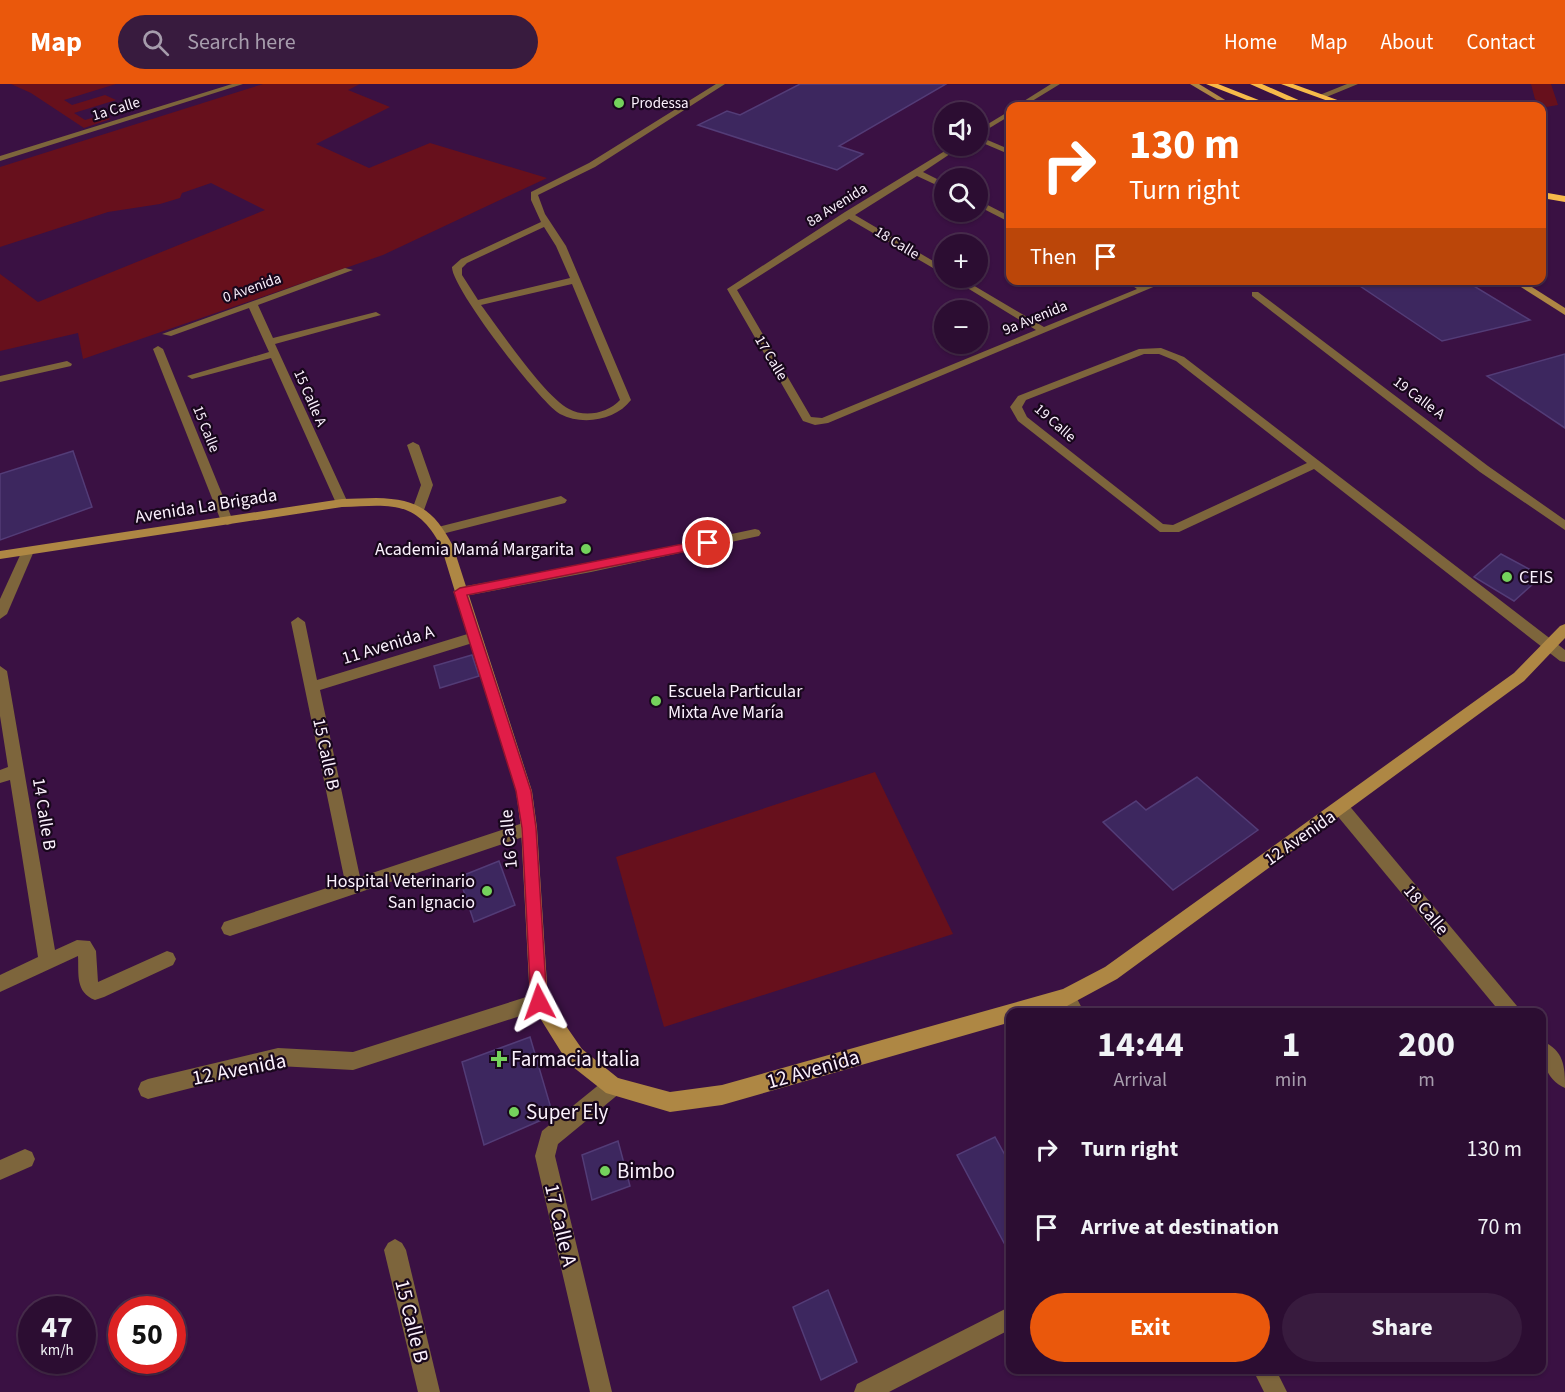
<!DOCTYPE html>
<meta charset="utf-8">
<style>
body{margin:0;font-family:"Source Sans 3",sans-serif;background:#381b3e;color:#f1f3f6;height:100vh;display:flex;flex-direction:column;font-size:22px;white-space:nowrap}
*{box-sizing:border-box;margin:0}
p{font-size:20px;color:#a69cac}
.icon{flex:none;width:33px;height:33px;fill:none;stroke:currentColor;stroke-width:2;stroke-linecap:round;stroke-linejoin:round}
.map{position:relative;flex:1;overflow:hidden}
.side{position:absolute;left:1006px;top:924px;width:540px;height:366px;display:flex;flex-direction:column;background:#2c0d32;border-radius:12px;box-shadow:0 2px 4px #0004,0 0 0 2px #482d4d}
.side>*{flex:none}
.hud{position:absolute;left:1006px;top:18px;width:540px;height:183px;border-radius:12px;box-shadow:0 2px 4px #0004,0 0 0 2px #482d4d;background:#ea580c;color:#fff;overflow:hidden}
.tools{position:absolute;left:934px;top:18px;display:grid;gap:12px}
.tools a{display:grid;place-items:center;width:54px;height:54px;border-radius:50%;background:#2c0d32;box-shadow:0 2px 4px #0004,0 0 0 2px #482d4d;font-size:30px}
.speed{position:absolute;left:18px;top:1212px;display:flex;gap:12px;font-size:30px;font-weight:700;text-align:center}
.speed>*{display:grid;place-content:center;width:78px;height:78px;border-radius:50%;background:#2c0d32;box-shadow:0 2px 4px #0004,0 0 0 2px #482d4d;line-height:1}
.speed small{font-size:15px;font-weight:400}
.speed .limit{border:9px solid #d22;background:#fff;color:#111}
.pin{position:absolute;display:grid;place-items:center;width:51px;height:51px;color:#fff;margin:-26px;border:3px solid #fff;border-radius:50%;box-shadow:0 2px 6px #0007}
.me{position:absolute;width:66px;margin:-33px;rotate:356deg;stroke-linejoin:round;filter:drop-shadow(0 0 4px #0008)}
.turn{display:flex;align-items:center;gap:21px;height:126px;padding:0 24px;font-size:27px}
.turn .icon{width:78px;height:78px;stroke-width:2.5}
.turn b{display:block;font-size:42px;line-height:51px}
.then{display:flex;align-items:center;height:57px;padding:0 24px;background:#0003;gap:12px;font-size:22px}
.eta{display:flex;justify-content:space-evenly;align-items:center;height:102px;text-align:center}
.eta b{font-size:36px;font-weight:700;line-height:42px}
.primary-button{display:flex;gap:12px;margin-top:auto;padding:12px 24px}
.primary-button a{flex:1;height:69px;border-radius:36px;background:#ea580c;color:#fff;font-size:24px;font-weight:700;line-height:69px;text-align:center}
.primary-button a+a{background:#381b3e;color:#f1f3f6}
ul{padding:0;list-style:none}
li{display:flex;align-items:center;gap:18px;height:78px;padding:0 24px}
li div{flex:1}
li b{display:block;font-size:22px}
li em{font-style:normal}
header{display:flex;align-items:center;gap:36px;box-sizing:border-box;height:84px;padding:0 30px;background:#ea580c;color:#fff}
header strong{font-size:28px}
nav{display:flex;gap:33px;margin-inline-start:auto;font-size:21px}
.search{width:420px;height:54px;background:#381b3e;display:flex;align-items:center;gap:15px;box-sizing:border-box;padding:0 21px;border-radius:33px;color:#a69cac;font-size:22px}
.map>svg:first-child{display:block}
</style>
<header>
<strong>Map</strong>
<div class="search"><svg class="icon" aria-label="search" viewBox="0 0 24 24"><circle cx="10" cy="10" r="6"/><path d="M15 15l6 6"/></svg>Search here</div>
<nav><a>Home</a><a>Map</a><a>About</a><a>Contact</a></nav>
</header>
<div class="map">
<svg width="1565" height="1308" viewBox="0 0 1565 1308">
<rect width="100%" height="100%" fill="#3a1143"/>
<g fill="#67101c">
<polygon points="11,0 116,0 64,16 72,21 105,11 116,16 74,29 85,36 102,31 111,35 84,44 31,9"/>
<polygon points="263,0 360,0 348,6 390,23 316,60 369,84 430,59 547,94 383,171 83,275 78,249 0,267 0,190 38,218 265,126 211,99 182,109 180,114 160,120 108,128 0,163 0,83"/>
<polygon points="1531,0 1551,0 1558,21 1546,23 1535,15"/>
<polygon points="875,688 953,850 664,943 616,773"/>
</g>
<g fill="#3d275f" stroke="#533c77" stroke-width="1.5">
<polygon points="800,0 946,0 839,62 863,70 837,86 698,41 727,27 740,31"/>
<polygon points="1351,196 1464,196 1530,236 1442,257"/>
<polygon points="1565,270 1565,344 1487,292"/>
<polygon points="73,367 92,423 0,456 0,390"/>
<polygon points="1501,470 1542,492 1514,517 1474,493"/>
<polygon points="472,571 479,592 440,604 434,582"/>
<polygon points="1197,693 1258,746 1173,806 1103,738 1136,717 1146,726"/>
<polygon points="499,777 515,821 474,838 459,793"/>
<polygon points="530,953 553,1031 484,1061 462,978"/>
<polygon points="995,1053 1011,1082 1011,1172 957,1071"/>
<polygon points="618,1057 630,1102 592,1116 582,1071"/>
<polygon points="828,1206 857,1278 821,1296 793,1223"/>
</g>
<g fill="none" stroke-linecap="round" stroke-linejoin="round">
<g fill="#7d653c" fill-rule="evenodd">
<polygon points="232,0 243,0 0,77 0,72"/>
<path d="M716,0H725L595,83L538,111L545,130L566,162L631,316C616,336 583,342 560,330C540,319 451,203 452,183L461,175L541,138L531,116V108L589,79ZM544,143L556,162L570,194L478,216L462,191V184L467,179ZM572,200L620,316C608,329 585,334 569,325C545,313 499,245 481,221Z"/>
<polygon points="1051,0 1060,0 1024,22 1016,22"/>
<polygon points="1347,0 1358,0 1324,14 1317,12"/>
<polygon points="1011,26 1011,31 978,51 978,46"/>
<polygon points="978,52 1011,66 1011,71 978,57"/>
<polygon points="953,62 962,62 923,88 945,99 945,105 917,92 855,131 945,184 945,191 849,135 737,206 811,333 822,334 1036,246 951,194 961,194 1044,243 1137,205 1124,196 1136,196 1145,201 1156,196 1170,196 828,339 815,341 803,337 727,205 845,128"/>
<polygon points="978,116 1011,133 1011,139 978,122"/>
<polygon points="345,184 353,186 258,221 273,254 376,228 381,231 275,260 348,419 342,423 336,419 271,274 192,295 187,292 269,268 249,224 171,252 162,250"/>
<polygon points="1252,208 1258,208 1488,382 1565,436 1565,446 1480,388 1252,212"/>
<polygon points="158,262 163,265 233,437 231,440 227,441 221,437 153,265"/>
<path d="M1161,264L1184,273L1565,566V578L1560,577L1314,385L1179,448H1160L1018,337L1010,323L1018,312L1139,265ZM1144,270H1159L1176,277L1307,379L1173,441L1163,440L1027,333L1022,323L1026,316Z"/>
<polygon points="67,277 72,280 71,282 0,298 0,292"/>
<polygon points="413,358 419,361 433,401 424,426 418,430 412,426 421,401 407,361"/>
<polygon points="561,412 567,416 565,419 438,451 432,447 438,443"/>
<polygon points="755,445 759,446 761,449 759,452 591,488 460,513 453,508 460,503 591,480"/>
<polygon points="28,463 34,467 7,530 0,535 0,515 22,467"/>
<polygon points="298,533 305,538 317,596 474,548 481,553 479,557 320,606 360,793 529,737 535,739 537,744 535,749 230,852 224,850 221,844 224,838 345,798 291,538"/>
<path d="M0,582L7,587L55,866L77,856L90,857L96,867L98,898L167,867L173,869L176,875L173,881L104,913L95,916C75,908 79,890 78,872L0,908V891L38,873L10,696L0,699V686L8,683L0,632Z"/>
<polygon points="1341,717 1347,719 1517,922 1520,928 1500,928 1335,729 1333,724 1335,719"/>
<polygon points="1067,904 1073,907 1084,928 1066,928 1058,913 1061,907"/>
<polygon points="539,909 545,912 548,918 545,924 353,986 278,982 148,1015 141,1012 138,1005 141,998 148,995 278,964 353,968"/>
<path d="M1542,957C1564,966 1565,983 1565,1004C1545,995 1542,976 1542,957Z"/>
<polygon points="613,992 620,995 623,1002 620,1009 558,1060 555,1072 612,1308 590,1308 535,1072 542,1047 606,995"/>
<polygon points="25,1065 32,1068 35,1075 32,1082 0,1096 0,1076"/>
<polygon points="395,1155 402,1159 406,1166 440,1308 418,1308 384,1166 388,1159"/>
<polygon points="1011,1222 1011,1245 889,1308 854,1308 857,1300"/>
<polygon points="1253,1286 1276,1286 1287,1308 1264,1308"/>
</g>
<g fill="#ae8744" fill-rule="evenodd">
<polygon points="1190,0 1199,0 1235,22 1227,22"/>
<polygon points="1510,196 1521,196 1565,224 1565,231"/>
<path d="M376,414C418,415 434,426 453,462L532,707L537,744L548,916L582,965L618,994L670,1008L722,1001L1063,905L1105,883L1514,589L1560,542L1565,540V554L1524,597L1117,895L1067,922L1043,928H1011V938L722,1021L670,1028L606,1009L568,979L530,918L521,744L516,707L441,462C416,415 390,421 342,423L0,475V467L342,415Z"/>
</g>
<g fill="#f7ba4a" fill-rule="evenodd">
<polygon points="1206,0 1218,0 1274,22 1262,22"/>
<polygon points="1250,0 1262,0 1312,22 1300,22"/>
<polygon points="1281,0 1293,0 1354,22 1342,22"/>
<polygon points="1542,108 1565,112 1565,118 1542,114"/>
</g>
</g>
<polygon fill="#e11d48" stroke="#92132f" stroke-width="1.5" points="708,455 714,459 712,462 467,511 531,707 536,744 547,918 545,924 539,926 533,924 531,918 522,744 516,707 454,508 460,504"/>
<g fill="#74d25c" stroke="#18071c" stroke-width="2">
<circle cx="619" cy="19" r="6"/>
<circle cx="586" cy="465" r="6"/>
<circle cx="1507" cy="493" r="6"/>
<circle cx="656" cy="617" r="6"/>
<circle cx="487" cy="807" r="6"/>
<path d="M496 966h6v6h6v6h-6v6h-6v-6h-6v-6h6z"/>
<circle cx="514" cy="1028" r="6"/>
<circle cx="605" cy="1087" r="6"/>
</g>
<g text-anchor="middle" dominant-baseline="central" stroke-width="4.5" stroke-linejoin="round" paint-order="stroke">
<g font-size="15" fill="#fbf1fd" stroke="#18071c" text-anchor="start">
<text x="631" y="19">Prodessa</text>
</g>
<g font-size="15" fill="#fbf1fd" stroke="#18071c">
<text transform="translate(116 25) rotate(-17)">1a Calle</text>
<text transform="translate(837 121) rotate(-32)">8a Avenida</text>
<text transform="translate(897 159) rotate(31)">18 Calle</text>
<text transform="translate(252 204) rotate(-20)">0 Avenida</text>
<text transform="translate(1035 234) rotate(-22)">9a Avenida</text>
<text transform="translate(771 274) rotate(59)">17 Calle</text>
<text transform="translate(310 314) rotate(66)">15 Calle A</text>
<text transform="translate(1419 314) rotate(37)">19 Calle A</text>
<text transform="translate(1055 339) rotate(41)">19 Calle</text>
<text transform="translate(206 345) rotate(68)">15 Calle</text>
</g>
<g font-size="18" fill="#fbf1fd" stroke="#18071c">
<text transform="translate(206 422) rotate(-9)">Avenida La Brigada</text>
<text transform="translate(388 561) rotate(-17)">11 Avenida A</text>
<text transform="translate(326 670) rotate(78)">15 Calle B</text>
<text transform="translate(44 730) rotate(81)">14 Calle B</text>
<text transform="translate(1300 754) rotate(-35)">12 Avenida</text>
<text transform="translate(509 755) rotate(-95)">16 Calle</text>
<text transform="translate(1426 826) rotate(50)">18 Calle</text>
</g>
<g font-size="18" fill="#fbf1fd" stroke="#18071c" text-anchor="end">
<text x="574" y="465">Academia Mamá Margarita</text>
<text x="1519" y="493" text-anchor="start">CEIS</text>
<text x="668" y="607" text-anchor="start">Escuela Particular<tspan x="668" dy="21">Mixta Ave María</tspan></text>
<text x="475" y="797">Hospital Veterinario<tspan x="475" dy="21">San Ignacio</tspan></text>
</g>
<g font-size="21" fill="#fbf1fd" stroke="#18071c" text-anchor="start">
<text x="511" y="975">Farmacia Italia</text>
<text x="526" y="1028">Super Ely</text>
<text x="617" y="1087">Bimbo</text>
</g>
<g font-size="21" fill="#fbf1fd" stroke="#18071c">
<text transform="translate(239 985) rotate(-11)">12 Avenida</text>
<text transform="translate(813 985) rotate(-16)">12 Avenida</text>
<text transform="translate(561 1141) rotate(77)">17 Calle A</text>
<text transform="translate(412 1237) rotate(76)">15 Calle B</text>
</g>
</g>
</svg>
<div class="tools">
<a><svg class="icon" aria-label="sound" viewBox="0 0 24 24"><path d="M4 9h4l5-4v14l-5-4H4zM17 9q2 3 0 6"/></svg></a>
<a><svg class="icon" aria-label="search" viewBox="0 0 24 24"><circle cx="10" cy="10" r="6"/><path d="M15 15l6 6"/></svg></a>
<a>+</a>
<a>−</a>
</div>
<div class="speed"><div>47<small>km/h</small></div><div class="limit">50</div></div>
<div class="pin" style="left:708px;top:459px;background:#d93025"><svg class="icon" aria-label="arrive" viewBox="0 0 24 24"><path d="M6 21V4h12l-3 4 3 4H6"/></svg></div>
<svg class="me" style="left:539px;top:918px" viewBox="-20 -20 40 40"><path d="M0-17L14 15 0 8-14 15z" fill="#e11d48" stroke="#fff" stroke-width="4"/></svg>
<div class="hud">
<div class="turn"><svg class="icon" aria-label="right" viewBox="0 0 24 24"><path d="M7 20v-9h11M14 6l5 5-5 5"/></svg><div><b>130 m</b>Turn right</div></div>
<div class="then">Then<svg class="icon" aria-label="arrive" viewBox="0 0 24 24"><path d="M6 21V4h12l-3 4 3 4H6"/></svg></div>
</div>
<section class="side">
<div class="eta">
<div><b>14:44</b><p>Arrival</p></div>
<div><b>1</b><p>min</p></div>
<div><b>200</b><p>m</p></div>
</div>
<ul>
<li><svg class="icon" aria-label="right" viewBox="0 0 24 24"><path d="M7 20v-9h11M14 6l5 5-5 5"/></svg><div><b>Turn right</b></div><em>130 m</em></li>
<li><svg class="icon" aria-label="arrive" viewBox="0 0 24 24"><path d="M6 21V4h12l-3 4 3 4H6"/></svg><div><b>Arrive at destination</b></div><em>70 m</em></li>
</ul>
<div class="primary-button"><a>Exit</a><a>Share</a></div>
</section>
</div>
